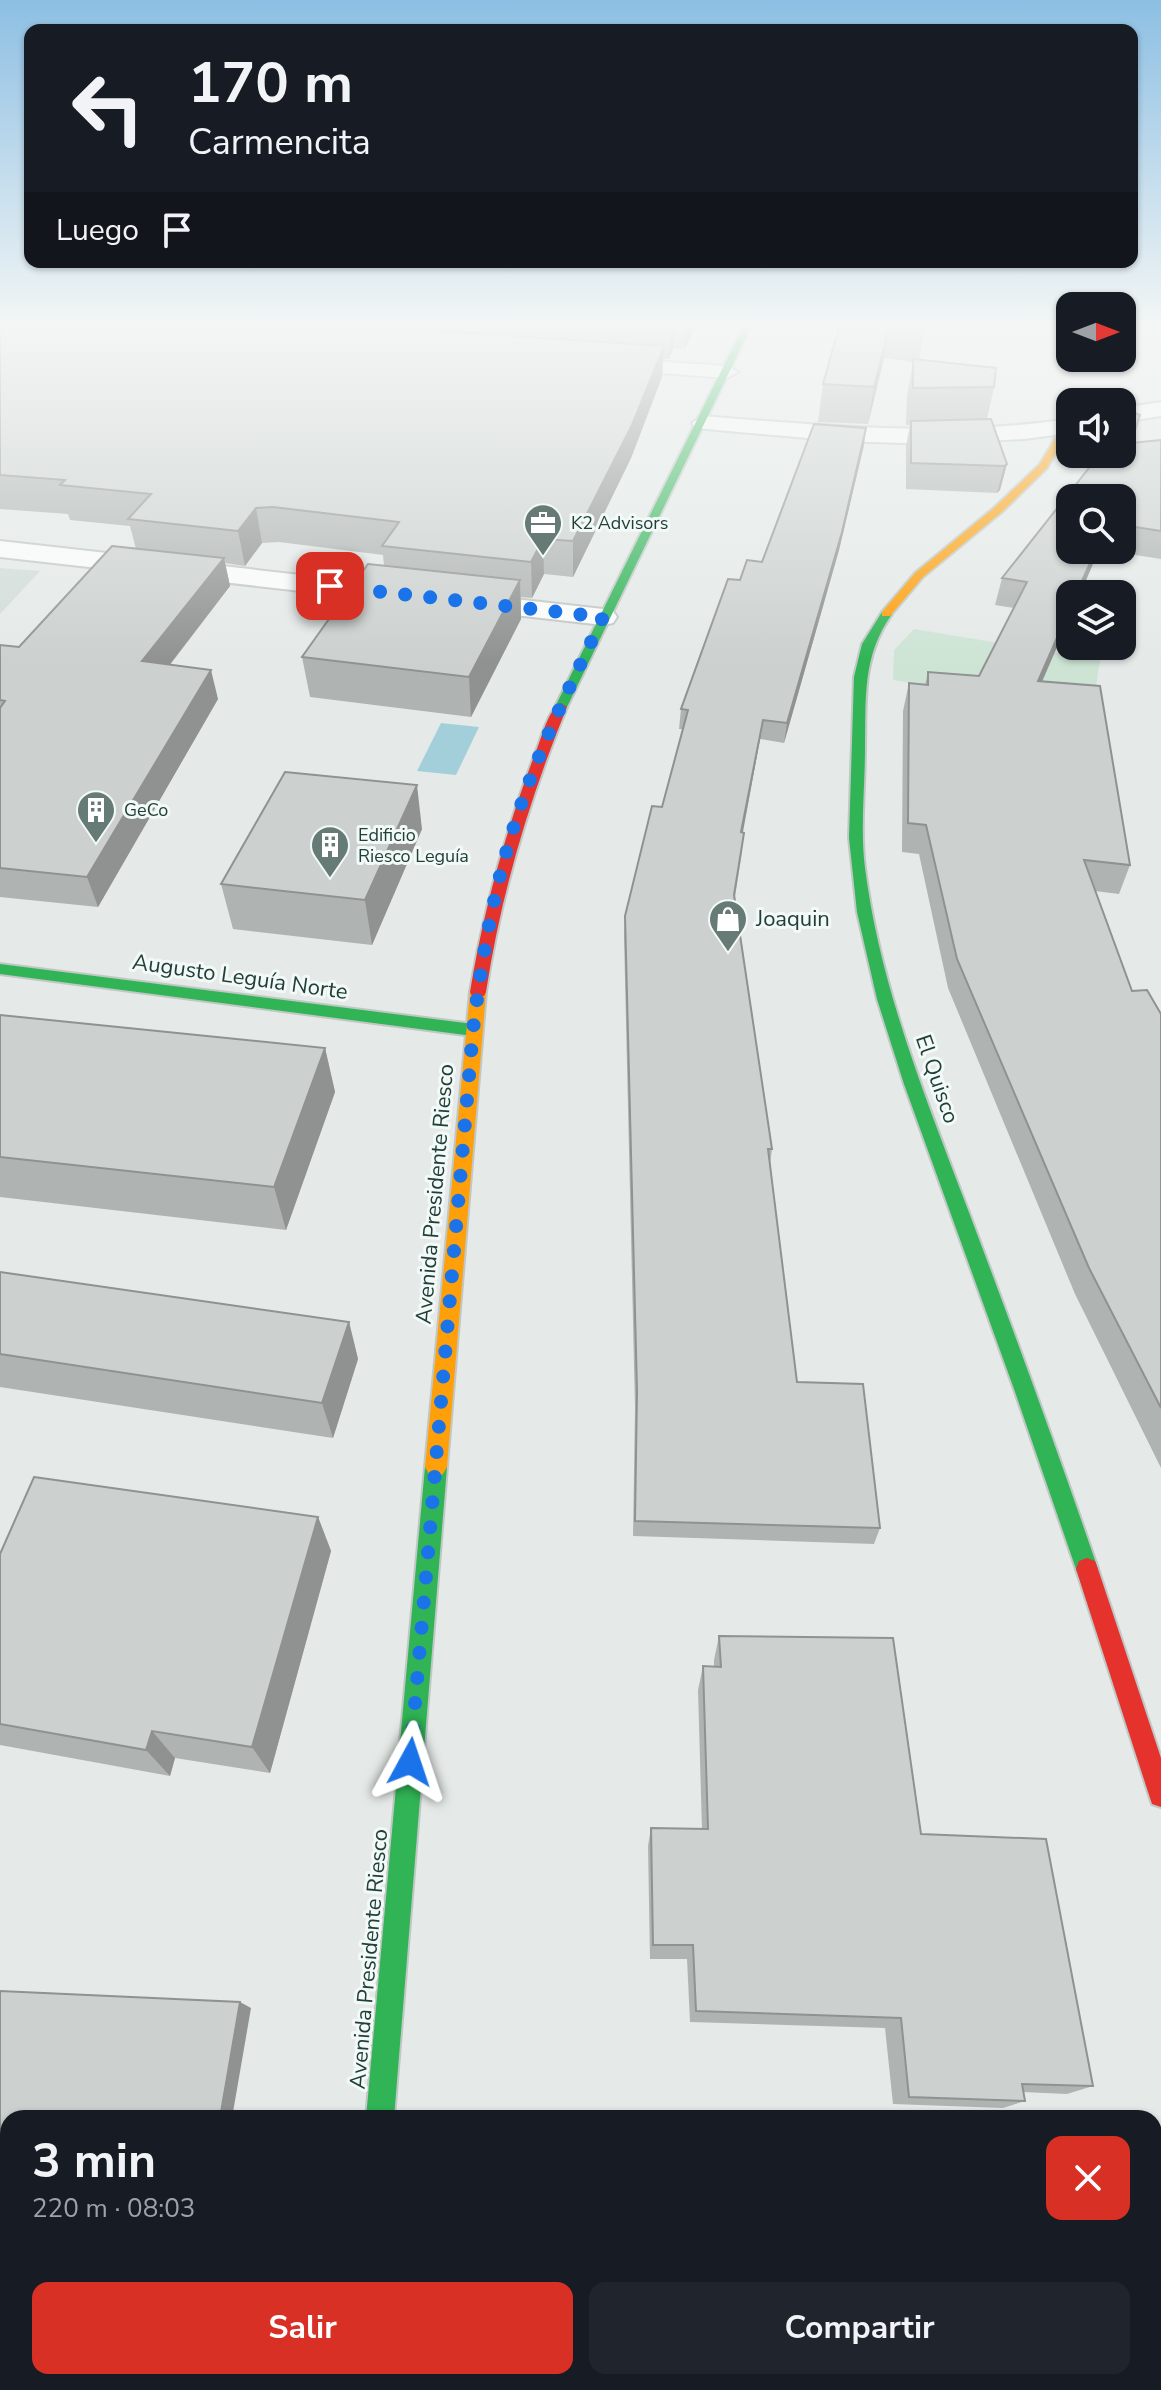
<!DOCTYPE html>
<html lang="es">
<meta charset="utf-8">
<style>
body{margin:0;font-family:"Nunito Sans",sans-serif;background:#20242c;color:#f1f3f6;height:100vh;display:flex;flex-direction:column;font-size:30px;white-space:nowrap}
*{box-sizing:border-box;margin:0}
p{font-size:26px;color:#9ea1a6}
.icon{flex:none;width:44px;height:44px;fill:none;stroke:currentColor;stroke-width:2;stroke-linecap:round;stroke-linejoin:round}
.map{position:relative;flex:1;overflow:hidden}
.details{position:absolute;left:0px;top:2110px;width:1162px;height:280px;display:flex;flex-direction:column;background:#171b24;border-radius:24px 24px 0 0;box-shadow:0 2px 6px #0004}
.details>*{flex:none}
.guide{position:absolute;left:24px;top:24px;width:1114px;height:244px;border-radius:16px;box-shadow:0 2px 6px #0004;background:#171b24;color:#f1f3f6;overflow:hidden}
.needle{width:52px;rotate:90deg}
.controls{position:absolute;left:1056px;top:292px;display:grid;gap:16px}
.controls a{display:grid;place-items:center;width:80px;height:80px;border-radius:16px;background:#171b24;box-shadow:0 2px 6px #0004;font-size:40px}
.pin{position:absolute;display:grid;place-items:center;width:68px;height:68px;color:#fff;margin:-34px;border-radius:16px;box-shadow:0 4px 12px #0006}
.me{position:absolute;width:88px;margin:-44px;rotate:5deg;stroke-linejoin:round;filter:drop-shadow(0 0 6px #0008)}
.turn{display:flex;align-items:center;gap:28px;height:168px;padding:0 32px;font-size:36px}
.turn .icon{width:104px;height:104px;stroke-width:2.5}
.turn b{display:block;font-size:56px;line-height:68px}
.then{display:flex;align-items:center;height:76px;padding:0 32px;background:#0003;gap:16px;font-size:30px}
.round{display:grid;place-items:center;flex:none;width:84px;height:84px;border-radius:16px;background:#20242c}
.head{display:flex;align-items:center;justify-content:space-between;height:136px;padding:0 32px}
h1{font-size:48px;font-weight:700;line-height:60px}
.primary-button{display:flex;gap:16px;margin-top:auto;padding:16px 32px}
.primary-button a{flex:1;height:92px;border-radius:16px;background:#d93025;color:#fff;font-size:32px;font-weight:700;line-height:92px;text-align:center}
.primary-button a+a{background:#20242c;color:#f1f3f6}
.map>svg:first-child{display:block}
</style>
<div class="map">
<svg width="1161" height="2390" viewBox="0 0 1161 2390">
<rect width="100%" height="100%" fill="#e5eae8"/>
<polygon fill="#d2dcd8" points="0,568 40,571 0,614"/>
<polygon fill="#cde4d5" points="914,629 1100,660 1092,713 893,680 894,650"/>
<polygon fill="#a3cfdb" points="441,723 479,727 456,775 417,771"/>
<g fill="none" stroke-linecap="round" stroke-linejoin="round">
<g stroke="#c2c7c5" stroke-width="4">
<g id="street">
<polygon points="602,358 727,366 738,372 727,378 595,368 592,364 595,360"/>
<polygon points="1161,402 1161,416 1122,422 1122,408"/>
<path d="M703,416C826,426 947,437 1070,419V433L1024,439L933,444L841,441L695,428L692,423Z"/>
<polygon points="0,541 603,609 613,611 617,617 613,623 603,625 0,557"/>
<polygon points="852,2382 939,2382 943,2390 856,2390"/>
</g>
</g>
<g stroke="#c0c8c5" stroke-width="4">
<g id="fast">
<polygon points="743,327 751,327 567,707 557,710 555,707"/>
<path d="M882,612L892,614C862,656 866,698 865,747C865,788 860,828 865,868C880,987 926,1099 968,1210C1013,1329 1057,1449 1098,1569L1095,1577L1087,1580L1079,1577L1076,1569L1014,1389L904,1084L877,999L857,912L849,838L854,677L862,644Z"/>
<polygon points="0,964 473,1024 481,1030 473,1036 0,974"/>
<polygon points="436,1457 443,1460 447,1467 394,2118 366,2118 425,1467 429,1460"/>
<polygon points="341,2382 373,2382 372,2390 340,2390"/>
</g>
</g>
<g stroke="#c0c8c5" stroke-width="4">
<g id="slow">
<polygon points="1063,425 1069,425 1070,428 1047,468 1003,511 923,577 890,616 882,616 882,612 915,573 995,507 1040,464"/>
<polygon points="478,987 486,992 447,1467 443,1474 436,1477 429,1474 425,1467 470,992"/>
</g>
</g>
<g stroke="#c0c8c5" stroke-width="4">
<g id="jam">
<path d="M561,703L567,707C529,800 501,893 486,992L484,996H472L470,992C484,907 507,826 538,746C543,733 549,709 561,703Z"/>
<polygon points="1087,1558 1095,1561 1098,1569 1161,1758 1161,1807 1152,1804 1149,1795 1076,1569 1079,1561"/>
</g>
</g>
<use href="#street" fill="#fbfcfc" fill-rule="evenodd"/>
<use href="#fast" fill="#30b455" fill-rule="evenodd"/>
<use href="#slow" fill="#ff9f0a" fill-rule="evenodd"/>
<use href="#jam" fill="#e5322d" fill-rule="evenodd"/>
</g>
<g fill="#afb4b2">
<polygon points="0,327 695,327 685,349 673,348 669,359 663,359 662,377 631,458 573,577 544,574 532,598 521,597 521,619 471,717 310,697 302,657 384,565 383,555 279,542 262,543 245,566 225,563 230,586 170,665 218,699 98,907 0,897 0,645 19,647 136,549 130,526 70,520 68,514 0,509"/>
<polygon points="839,327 924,327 919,360 994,387 987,419 1007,464 1000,490 997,493 906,489 906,446 910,425 906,425 907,396 913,362 884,358 868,424 818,422 823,384"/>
<polygon points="1133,412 1140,415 1132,443 1161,440 1161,559 1104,550 1122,550 1122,498 1070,498 1070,550 1099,550 1080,594 1070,594 1070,617 1042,682 1100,686 1130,865 1119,894 1095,891 1132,991 1147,990 1161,1014 1161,1468 1075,1294 948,988 919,854 902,852 903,711 909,683 925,685 928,672 979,676 1014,608 995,605 1002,578 1100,454 1122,454 1122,426"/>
<polygon points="864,445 839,550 784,743 760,739 743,832 742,852 735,897 772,1149 770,1164 797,1382 880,1528 874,1544 633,1536 635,1408 624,936 625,916 662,807 683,729 679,729 681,709 740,580 762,562"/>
<polygon points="422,829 372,945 233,929 221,884"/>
<polygon points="0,1015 325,1048 335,1092 286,1230 0,1197"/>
<polygon points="0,1272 349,1322 358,1359 333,1438 0,1387"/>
<polygon points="318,1517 331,1551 270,1773 175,1758 170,1776 0,1745 0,1554"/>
<polygon points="719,1636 921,1834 1093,2086 1067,2094 1023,2092 1025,2101 1003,2108 893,2104 885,2028 690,2022 687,1959 650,1959 648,1846 651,1828 702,1829 698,1690 703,1666 714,1667 714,1660"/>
<polygon points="184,2383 183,2390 60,2390"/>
</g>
<g fill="#8f9291">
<polygon points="671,327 674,327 673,348 669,359"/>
<polygon points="686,327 695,327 685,349"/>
<polygon points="889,327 884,358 868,424 874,387"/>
<polygon points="664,346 662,377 631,458 573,577 573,541"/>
<polygon points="866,428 864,445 839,550 784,743 787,723"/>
<polygon points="1007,464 1000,490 997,493 1004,466"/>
<polygon points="256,508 262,543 245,566 238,531"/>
<polygon points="543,539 544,574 532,598 531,562"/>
<polygon points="1096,550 1099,550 1080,594 1076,594"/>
<polygon points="224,558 230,586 150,690 142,661"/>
<polygon points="520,580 521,619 471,717 469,677"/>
<polygon points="1070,608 1070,617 1030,709 1038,681"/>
<polygon points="211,670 218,699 98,907 87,877"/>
<polygon points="763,720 760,739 739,852 741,832"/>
<polygon points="417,785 422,829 372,945 365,900"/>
<polygon points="325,1048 335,1092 286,1230 274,1187"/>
<polygon points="349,1322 358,1359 333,1438 322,1403"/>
<polygon points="318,1517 331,1551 270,1773 252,1747"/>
<polygon points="152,1731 175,1758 170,1776 146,1750"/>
<polygon points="240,2002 251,2008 232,2118 220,2118"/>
<polygon points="184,2383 183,2390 169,2390 169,2388"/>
</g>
<g fill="#ccd1cf" stroke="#8f9291" stroke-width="2">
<polygon points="0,327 377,327 664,346 632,425 573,541 543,539 531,562 382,546 399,522 273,507 256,508 238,531 128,519 151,494 60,485 65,480 0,475"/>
<polygon points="839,327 889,327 874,387 823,384"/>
<polygon points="913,359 996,368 994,387 913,388"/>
<polygon points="1133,412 1140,415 1131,443 1161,440 1161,531 1122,525 1122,498 1070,498 1070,550 1096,550 1076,594 1070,594 1070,608 1038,681 1100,686 1130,865 1084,860 1132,991 1147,990 1161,1014 1161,1408 1089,1268 957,959 926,825 908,823 909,683 928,685 928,672 979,676 1027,582 1002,578 1100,454 1122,454 1122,426"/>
<polygon points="991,419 1007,464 1004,466 911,463 911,421"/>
<polygon points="814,424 866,428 842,532 787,723 763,720 741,832 744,833 734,895 772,1149 768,1149 797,1382 863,1384 880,1528 635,1521 637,1391 625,916 652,806 662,807 688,710 681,709 728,579 740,580 747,560 762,562"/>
<polygon points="112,546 224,558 142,661 211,670 87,877 0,868 0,708 5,701 0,700 0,645 19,647"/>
<polygon points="368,564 520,580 469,677 302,657"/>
<polygon points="285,772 417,785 365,900 221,884"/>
<polygon points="0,1015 325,1048 274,1187 0,1157"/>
<polygon points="0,1272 349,1322 322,1403 0,1354"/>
<polygon points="34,1477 318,1517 252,1747 152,1731 146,1750 0,1724 0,1554"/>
<polygon points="719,1636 893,1638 921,1834 1046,1839 1093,2086 1022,2084 1025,2101 909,2097 901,2018 696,2011 693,1945 653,1945 651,1828 708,1829 703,1666 721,1667"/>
<polygon points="0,1991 240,2002 220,2118 8,2118 8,2145 0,2144"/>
<polygon points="169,2388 169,2390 137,2390"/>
</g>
<linearGradient id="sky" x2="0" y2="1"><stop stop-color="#8cbfe3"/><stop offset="0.49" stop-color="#f3f6f5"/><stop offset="1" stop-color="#f3f6f5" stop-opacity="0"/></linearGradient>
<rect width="1161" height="662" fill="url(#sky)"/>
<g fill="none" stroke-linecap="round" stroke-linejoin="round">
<path stroke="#1a73e8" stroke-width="14" stroke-dasharray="0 25.2" d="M330,586L603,617C572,682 540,746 518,814C494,885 482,957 473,1030L410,1762"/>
</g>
<defs>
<g id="office-pin" transform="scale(2)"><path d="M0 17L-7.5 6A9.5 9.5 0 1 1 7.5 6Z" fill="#667b76" stroke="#f2f9f6"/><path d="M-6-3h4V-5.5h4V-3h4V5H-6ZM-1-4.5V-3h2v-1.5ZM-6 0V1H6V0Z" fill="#fff"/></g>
<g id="building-pin" transform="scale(2)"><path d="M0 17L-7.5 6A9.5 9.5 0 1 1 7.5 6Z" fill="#667b76" stroke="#f2f9f6"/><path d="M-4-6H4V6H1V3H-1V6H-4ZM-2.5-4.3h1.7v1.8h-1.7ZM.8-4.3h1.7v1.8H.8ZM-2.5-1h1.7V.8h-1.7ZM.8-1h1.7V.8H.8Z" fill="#fff"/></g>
<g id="shop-pin" transform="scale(2)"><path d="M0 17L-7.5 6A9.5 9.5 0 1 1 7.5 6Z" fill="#667b76" stroke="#f2f9f6"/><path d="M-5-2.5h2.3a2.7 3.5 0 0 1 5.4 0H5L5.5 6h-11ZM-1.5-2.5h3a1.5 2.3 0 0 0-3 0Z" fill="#fff"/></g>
</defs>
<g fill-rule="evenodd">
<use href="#office-pin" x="543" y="523"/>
<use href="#building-pin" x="96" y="810"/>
<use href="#building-pin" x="330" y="845"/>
<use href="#shop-pin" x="728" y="919"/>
</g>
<g text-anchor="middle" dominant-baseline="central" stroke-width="6" stroke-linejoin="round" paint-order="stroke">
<g font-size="18" fill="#213f39" stroke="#f2f9f6" text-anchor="start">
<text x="571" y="523">K2 Advisors</text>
<text x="124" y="810">GeCo</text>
<text x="358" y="835">Edificio<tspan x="358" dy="21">Riesco Leguía</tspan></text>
</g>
<g font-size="22" fill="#213f39" stroke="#f2f9f6" text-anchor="start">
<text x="756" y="919">Joaquin</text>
</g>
<g font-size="22" fill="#213f39" stroke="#f2f9f6">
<text transform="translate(240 977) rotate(8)">Augusto Leguía Norte</text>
<text transform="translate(937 1079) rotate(71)">El Quisco</text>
<text transform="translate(435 1194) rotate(-85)">Avenida Presidente Riesco</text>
<text transform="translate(369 1959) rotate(-85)">Avenida Presidente Riesco</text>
</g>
</g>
</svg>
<div class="controls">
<a><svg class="needle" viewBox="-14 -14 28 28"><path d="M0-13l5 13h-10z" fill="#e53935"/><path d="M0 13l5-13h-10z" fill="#9ea1a6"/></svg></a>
<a><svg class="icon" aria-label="sound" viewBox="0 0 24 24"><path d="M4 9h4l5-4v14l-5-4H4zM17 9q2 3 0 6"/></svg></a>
<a><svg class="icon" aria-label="search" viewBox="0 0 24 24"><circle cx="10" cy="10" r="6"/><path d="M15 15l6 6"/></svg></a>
<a><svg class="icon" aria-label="layers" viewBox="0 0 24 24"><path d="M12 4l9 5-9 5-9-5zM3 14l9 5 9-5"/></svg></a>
</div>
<div class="pin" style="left:330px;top:586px;background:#d93025"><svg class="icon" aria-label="arrive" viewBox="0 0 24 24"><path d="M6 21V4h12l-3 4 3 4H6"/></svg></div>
<svg class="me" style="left:410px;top:1762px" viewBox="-20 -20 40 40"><path d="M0-17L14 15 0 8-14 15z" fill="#1a73e8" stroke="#fff" stroke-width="4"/></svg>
<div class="guide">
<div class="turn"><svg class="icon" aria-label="left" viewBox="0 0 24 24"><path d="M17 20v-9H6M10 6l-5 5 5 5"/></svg><div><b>170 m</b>Carmencita</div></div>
<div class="then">Luego<svg class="icon" aria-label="arrive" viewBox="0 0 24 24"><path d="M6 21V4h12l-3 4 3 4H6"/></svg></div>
</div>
<section class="details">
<div class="head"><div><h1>3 min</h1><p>220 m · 08:03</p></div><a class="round" style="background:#d93025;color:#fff"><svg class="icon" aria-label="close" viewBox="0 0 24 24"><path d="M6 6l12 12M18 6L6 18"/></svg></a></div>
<div class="primary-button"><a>Salir</a><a>Compartir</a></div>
</section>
</div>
